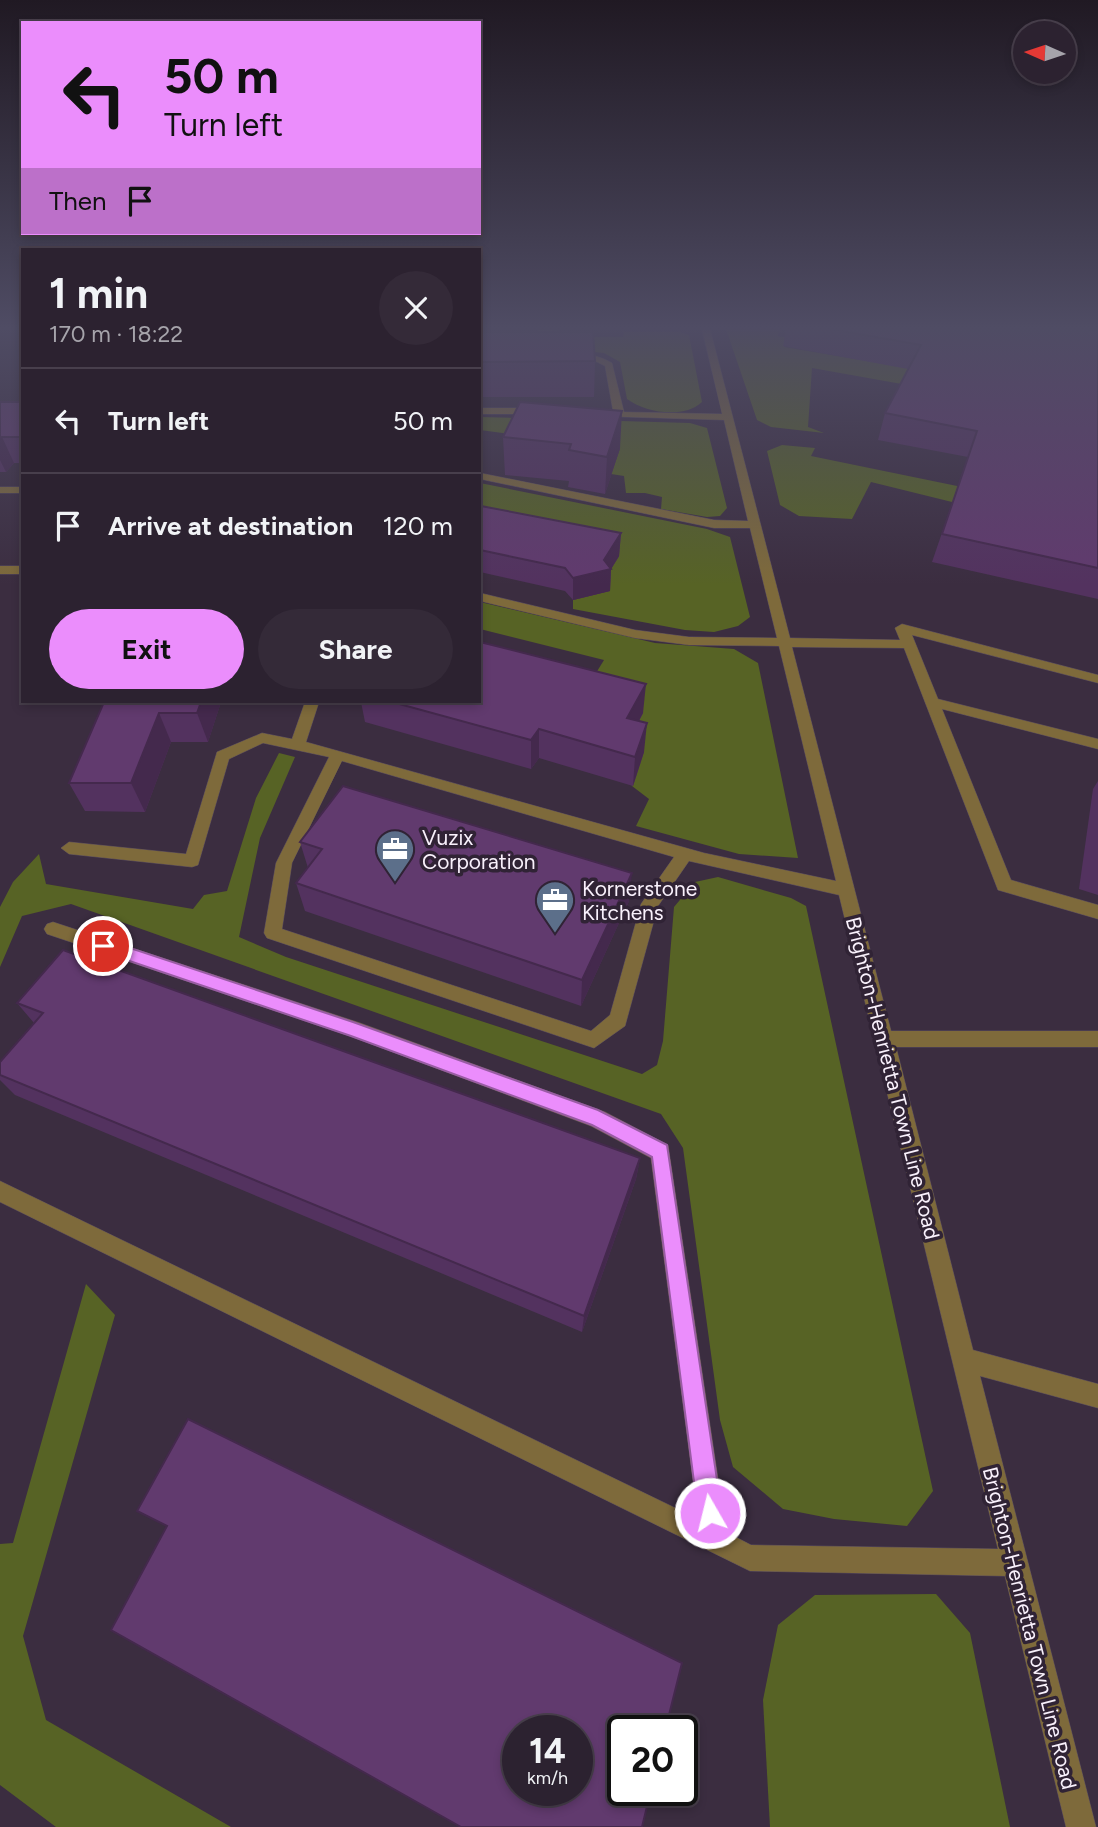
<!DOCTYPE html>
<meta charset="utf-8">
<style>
body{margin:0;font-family:Figtree,sans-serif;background:#342a38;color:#f1f3f6;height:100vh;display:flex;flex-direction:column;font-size:26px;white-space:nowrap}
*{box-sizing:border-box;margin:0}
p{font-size:23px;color:#a6a4ab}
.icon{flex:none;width:38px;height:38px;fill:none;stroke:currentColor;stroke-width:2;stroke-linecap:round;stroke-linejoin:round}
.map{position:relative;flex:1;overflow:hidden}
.sheet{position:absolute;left:21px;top:248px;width:460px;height:455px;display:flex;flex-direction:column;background:#2c2230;border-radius:0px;box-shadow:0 4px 10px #0003,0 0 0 2px #483f4c}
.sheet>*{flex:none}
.banner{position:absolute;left:21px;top:21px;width:460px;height:214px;border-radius:0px;box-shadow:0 4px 10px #0003,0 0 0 2px #483f4c;background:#eb8dfc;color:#111;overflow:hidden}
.needle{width:46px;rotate:273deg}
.controls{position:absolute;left:1013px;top:21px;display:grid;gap:14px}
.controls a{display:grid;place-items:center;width:63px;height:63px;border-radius:50%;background:#2c2230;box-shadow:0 4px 10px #0003,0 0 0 2px #483f4c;font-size:35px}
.speed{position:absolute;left:502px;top:1715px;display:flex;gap:14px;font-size:35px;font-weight:700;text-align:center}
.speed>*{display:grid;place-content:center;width:91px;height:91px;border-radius:50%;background:#2c2230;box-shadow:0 4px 10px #0003,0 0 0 2px #483f4c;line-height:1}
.speed small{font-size:18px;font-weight:400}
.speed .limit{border:4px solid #111;border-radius:10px;background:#fff;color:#111}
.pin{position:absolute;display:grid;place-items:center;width:60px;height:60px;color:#fff;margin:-30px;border:4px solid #fff;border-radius:50%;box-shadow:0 2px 7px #0007}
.me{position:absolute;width:77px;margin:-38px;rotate:352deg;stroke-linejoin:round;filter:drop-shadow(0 0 5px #0008)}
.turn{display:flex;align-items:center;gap:24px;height:147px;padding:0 28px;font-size:32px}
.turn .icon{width:91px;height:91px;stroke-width:2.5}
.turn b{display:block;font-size:49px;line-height:60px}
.then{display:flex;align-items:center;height:66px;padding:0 28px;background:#0003;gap:14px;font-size:26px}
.round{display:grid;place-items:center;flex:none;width:74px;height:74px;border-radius:37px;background:#342a38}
.summary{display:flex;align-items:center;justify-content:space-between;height:119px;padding:0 28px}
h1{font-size:42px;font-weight:700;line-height:52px}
.cta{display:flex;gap:14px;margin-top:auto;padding:14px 28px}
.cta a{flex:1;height:80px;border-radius:42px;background:#eb8dfc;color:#111;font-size:28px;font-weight:700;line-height:80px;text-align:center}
.cta a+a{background:#342a38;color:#f1f3f6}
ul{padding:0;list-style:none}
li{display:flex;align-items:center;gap:21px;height:105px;padding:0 28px;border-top:2px solid #483f4c}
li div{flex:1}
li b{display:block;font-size:26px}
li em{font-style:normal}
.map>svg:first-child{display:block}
</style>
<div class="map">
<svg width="1098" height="1827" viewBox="0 0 1098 1827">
<rect width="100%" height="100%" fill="#3b2d40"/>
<g fill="#576325">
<path d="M538,329L565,331L567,337H623L624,332H679L689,335L702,402C684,419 646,413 627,399L620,362L604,353L480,341L538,340Z"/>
<polygon points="726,329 781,329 777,336 790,338 784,347 932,372 1098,419 812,368 808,427 824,433 771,427 757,420"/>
<polygon points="480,417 690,423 707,428 727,508 720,516 707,517 661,509 662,497 645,493 626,493 624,476 611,474 620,449 480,430"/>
<polygon points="782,445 815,448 811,456 1098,515 952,502 871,482 852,519 799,516 780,505 767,451"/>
<polygon points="480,483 707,529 730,537 750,617 738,626 714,632 685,630 573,609 573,600 609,591 603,582 619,556 480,512"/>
<polygon points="480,602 655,643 734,649 758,663 798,858 739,854 636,826 649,799 632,786 588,686 604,660 480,629"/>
<polygon points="279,753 295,757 260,838 239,937 286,957 642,1074 657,1065 663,1041 674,907 695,882 718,877 791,898 806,906 933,1491 907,1526 834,1519 783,1509 733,1467 720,1420 683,1148 661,1114 71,904 22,916 0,967 0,907 13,882 39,854 46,884 193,909 204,895 227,891 256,798"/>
<polygon points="86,1284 115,1315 23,1636 46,1720 231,1827 56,1827 0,1785 0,1544 13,1543"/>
<polygon points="936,1594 970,1633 1010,1827 770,1827 763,1700 778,1625 815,1595"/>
</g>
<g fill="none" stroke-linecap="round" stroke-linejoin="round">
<g stroke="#594c5e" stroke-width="1">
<g id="minor">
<path d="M702,329H710L790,638L900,640L895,628L902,624L1098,675V683L912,635L938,699L1098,739V749L942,709L1011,880L1098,905V919L998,890L904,648L792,647L891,1031H1098V1047H896L973,1350L1098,1384V1408L980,1376L1096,1827H1066L1005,1576L750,1571L0,1202V1181L698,1519L651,1158L591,1126L350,1036L47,934L44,929L47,924L53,922L360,1023L605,1112L668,1145L726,1532L751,1545L998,1549L839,895L689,861L658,906L625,1026L594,1048L267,938L264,933L276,863L329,757L263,743L229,759L198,865L192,867L69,854L61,848L69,842L186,854L217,752L262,733L292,739L305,702H319L306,742L704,853L836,881L779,646L689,645L635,638L480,601V593L635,630L689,637L777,638L750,528H714L480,479V473L714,520L748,521L724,420L594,416V412L613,411L605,366L597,362L569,357C582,351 600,356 612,363L624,412L722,414ZM342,761L674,857L641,904L610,1015L591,1031L282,929L292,863Z"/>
<polygon points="480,408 539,408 544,411 539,414 480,414"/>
<rect x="0" y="487" width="23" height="6"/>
<rect x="0" y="566" width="23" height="8"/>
</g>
</g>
<use href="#minor" fill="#7e6a3b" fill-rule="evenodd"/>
</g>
<g fill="#53325f">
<polygon points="779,329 1087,329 1095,330 1094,329 1098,329 1098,599 932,562 968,457 878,440 885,413 908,369 783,346 786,330"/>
<polygon points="480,332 595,361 594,397 480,397"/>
<polygon points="0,402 23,402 23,463 14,463 6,472 0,472"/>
<polygon points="503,437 620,448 605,494 568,487 569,481 505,475"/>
<polygon points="480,507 621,533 619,556 611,569 610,591 573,600 565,591 480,572"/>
<polygon points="104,702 221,702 208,742 171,742 145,812 85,811 69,783"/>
<polygon points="361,702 480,702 643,713 639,721 644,752 633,786 539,758 531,769 365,722"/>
<polygon points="1098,781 1098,895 1079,889 1093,789"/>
<polygon points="300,842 629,901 581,1006 305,911 296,883 308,868"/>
<polygon points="17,1003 640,1158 636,1179 582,1332 15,1095 0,1080 0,1062 34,1023"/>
</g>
<g fill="#44294d">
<polygon points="622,411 620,448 605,494 607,457"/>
<polygon points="2,437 14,463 6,472 0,460 0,439"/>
<polygon points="621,533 619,556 611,569 610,591 573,600 573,578"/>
<polygon points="646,684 643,713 625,747 627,718"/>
<polygon points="201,702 221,702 208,742 197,713"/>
<polygon points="159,713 171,742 145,812 131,783"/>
<polygon points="647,723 644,752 633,786 635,757"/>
<polygon points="539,729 539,758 531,769 531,740"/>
<polygon points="632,873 629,901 581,1006 582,980"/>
<polygon points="640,1158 636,1179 582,1332 584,1316"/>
</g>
<g fill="#613a6e" stroke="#44294d" stroke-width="2" fill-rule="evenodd">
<polygon points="830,329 1087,329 1098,331 1098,568 942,534 977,431 885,413 921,345"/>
<polygon points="480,332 593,332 595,361 480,362"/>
<polygon points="0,402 23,402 23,437 2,437 0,439"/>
<polygon points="520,402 622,411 607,457 569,450 571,444 503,437"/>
<polygon points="481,506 621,533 604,560 611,569 573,578 565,568 480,550 480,507"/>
<polygon points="480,642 646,684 627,718 647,723 635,757 539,729 531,740 392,702 480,702"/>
<polygon points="104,702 201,702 197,713 159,713 131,783 69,783"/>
<polygon points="343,786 632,873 582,980 296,883 322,849 300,842"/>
<polygon points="63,950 640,1158 584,1316 0,1075 0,1062 43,1013 17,1003"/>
<path d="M188,1419L682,1663L665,1731H623V1790H651L642,1827H461L111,1630L167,1526L137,1511ZM518,1731H578V1790H518Z"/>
</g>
<linearGradient id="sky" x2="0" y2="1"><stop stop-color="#201923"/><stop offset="0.56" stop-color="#4f4c64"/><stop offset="1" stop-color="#4f4c64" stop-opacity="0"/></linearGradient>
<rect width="1098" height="585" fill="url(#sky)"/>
<polygon fill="#eb8dfc" stroke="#995ca4" stroke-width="2" points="103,939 353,1022 598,1110 667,1145 722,1513 718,1521 710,1525 702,1521 698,1513 652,1157 592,1125 351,1036 97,950 95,946 97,941"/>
<defs>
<g id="office-pin" transform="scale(2.0125)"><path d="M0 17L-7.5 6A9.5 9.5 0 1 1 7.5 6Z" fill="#5c6f8a" stroke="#302335"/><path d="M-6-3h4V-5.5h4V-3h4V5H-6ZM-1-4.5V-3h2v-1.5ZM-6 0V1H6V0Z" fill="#fff"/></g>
</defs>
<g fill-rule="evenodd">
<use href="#office-pin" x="395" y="849"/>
<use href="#office-pin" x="555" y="900"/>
</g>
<g text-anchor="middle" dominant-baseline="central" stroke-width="7" stroke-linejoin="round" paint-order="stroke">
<g font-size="21" fill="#f9f1fc" stroke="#302335" text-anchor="start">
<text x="422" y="837">Vuzix<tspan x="422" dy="24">Corporation</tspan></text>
<text x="582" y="888">Kornerstone<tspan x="582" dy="24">Kitchens</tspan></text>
</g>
<g font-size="21" fill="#f9f1fc" stroke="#302335">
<text transform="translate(893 1078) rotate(76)">Brighton-Henrietta Town Line Road</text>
<text transform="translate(1030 1628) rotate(76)">Brighton-Henrietta Town Line Road</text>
</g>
</g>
</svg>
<div class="controls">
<a><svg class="needle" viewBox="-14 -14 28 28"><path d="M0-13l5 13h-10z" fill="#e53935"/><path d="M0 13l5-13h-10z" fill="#a6a4ab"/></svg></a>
</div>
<div class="speed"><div>14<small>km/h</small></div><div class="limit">20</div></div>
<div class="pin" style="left:103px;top:946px;background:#d93025"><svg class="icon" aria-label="arrive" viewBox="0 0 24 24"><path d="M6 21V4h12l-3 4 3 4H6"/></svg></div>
<svg class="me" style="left:710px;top:1513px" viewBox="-20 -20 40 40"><circle r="17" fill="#eb8dfc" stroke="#fff" stroke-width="3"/><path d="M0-11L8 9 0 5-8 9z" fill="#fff"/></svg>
<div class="banner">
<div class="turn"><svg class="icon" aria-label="left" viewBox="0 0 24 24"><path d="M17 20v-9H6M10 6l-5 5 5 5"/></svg><div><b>50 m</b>Turn left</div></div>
<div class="then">Then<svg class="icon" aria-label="arrive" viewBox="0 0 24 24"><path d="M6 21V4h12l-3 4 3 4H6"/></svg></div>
</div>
<section class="sheet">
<div class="summary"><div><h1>1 min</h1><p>170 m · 18:22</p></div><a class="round"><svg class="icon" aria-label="close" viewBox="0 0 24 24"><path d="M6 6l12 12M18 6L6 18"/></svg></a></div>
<ul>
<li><svg class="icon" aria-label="left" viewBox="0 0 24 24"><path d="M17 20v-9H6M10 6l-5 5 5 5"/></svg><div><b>Turn left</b></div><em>50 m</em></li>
<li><svg class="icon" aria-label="arrive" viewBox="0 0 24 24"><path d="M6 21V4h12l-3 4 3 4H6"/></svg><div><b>Arrive at destination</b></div><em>120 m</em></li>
</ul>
<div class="cta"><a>Exit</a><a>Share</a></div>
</section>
</div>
